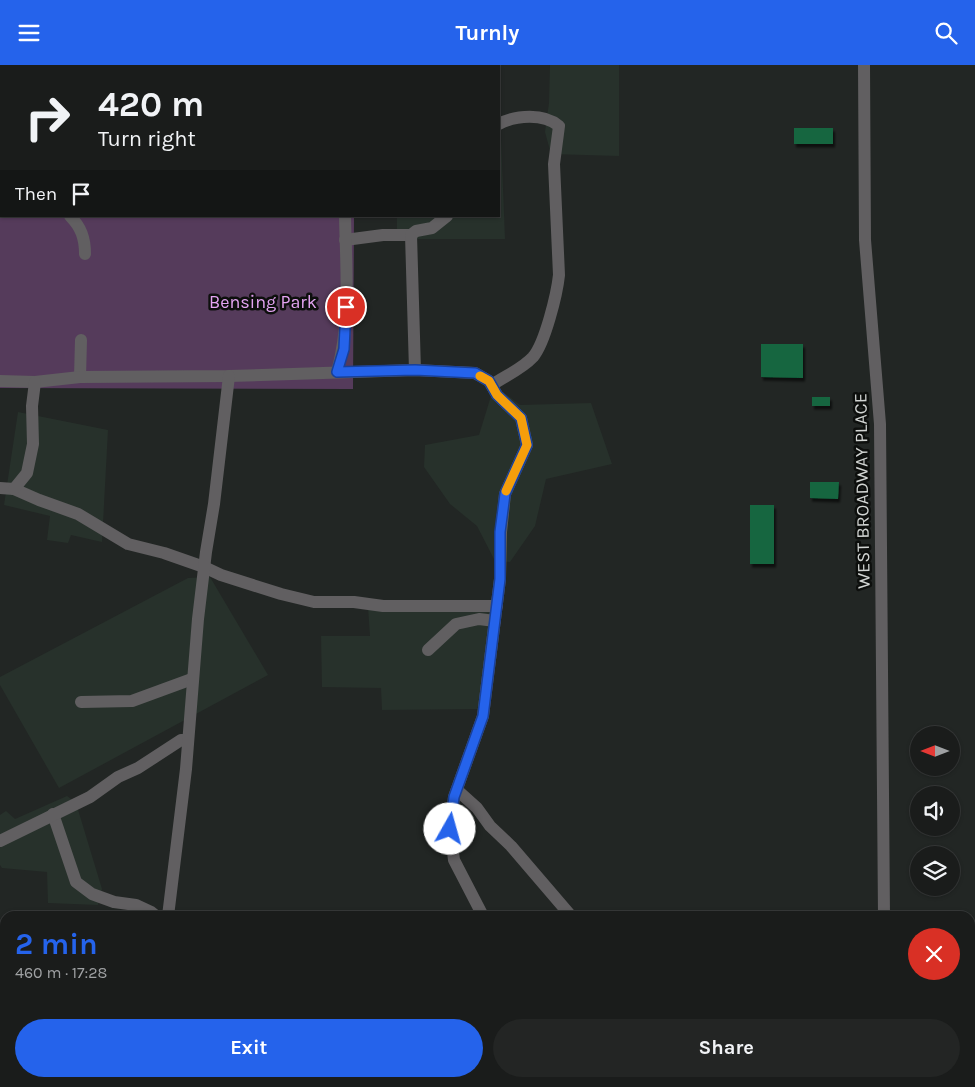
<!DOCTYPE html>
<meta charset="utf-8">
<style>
body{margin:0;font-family:Karla,sans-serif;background:#232524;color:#f1f3f6;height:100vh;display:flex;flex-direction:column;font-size:19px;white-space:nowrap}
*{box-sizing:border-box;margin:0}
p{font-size:16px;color:#9fa1a3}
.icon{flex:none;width:28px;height:28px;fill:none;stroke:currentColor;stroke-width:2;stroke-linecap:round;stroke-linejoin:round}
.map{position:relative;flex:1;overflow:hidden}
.drawer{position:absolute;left:0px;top:846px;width:975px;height:176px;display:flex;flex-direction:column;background:#1a1c1b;border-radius:15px 15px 0 0;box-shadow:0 1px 4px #0004,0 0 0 1px #383a3a}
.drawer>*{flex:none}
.hud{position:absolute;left:0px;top:0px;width:500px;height:152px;box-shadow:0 1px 4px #0004,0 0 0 1px #383a3a;background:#1a1c1b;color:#f1f3f6;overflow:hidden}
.needle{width:32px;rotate:270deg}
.tools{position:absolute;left:910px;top:661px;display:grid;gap:10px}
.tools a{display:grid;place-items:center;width:50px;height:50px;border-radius:50%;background:#1a1c1b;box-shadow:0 1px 4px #0004,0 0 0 1px #383a3a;font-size:25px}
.pin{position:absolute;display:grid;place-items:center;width:42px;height:42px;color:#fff;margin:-21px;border:2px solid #fff;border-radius:50%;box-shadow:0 1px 5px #0007}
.me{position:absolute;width:55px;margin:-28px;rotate:7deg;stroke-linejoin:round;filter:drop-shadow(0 0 4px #0008)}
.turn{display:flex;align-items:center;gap:18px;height:105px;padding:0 15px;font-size:22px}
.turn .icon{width:65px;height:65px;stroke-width:2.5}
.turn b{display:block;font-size:35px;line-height:42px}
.then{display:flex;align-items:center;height:48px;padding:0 15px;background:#0003;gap:10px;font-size:19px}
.round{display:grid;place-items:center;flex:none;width:52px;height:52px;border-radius:26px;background:#232524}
.headline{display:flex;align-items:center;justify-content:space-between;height:85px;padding:0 15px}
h1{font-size:30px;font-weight:700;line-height:38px;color:#2563eb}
.primary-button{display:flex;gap:10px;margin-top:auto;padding:10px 15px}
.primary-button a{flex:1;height:58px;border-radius:30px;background:#2563eb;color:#fff;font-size:20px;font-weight:700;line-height:58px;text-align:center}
.primary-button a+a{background:#232524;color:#f1f3f6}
header{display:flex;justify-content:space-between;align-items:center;height:65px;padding:0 15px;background:#2563eb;color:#fff;font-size:22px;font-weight:700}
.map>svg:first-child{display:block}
</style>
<header><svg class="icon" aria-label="menu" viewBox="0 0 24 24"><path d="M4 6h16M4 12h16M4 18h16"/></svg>Turnly<svg class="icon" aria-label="search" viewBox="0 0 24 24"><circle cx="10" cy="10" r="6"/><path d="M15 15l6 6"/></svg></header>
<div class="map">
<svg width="975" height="1022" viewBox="0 0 975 1022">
<defs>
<filter id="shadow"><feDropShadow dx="2" dy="3.5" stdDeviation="1" flood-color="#0009"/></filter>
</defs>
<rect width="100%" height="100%" fill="#222624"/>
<g fill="#27312b">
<polygon points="550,0 619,0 619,91 551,89 545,67 549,38"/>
<polygon points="499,48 500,48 505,174 397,174 397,151 499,151"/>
<polygon points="503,327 520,340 591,338 612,399 546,414 535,461 510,497 495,496 477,461 450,439 424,402 425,380 479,370 491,331"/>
<polygon points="18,347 108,365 102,477 71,470 68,478 47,475 50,451 4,440"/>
<polygon points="210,512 268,610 59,723 0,620 0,612 188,513"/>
<polygon points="368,542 493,544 480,644 382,645 381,623 322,622 321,571 370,571"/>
<polygon points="67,731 76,738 102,824 98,840 48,838 47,807 2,803 0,800 0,750 6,746 15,754"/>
<polygon points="648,1018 808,1018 808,1022 658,1022"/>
</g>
<polygon fill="#553b5b" points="0,0 354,0 1,1 1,151 354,151 353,324 0,323"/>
<g fill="#146640" filter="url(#shadow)">
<rect x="794" y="63" width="39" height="16"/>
<polygon points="761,279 803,279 803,313 761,312"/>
<rect x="812" y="332" width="18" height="9"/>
<polygon points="810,417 839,417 838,434 810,433"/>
<rect x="750" y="440" width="24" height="59"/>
</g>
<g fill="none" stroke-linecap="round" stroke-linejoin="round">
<g stroke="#5d615f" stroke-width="2" stroke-dasharray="4 4" stroke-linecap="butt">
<polyline points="104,0 105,1"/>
<polyline points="298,1 298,0"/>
</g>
<g stroke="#615f61" stroke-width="12">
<polyline points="342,0 342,1"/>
<polyline points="864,0 865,175 880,359 884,851"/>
<polyline points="0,11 1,11"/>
<polyline points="0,39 1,41"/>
<path d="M70,151C81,162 85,173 85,189"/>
<polyline points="345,175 383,170 411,170"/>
<polyline points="415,305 411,170 416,166 432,163 447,151"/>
<path d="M337,307C351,257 346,203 345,151"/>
<polyline points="80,312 81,275"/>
<polyline points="0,316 35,317 80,312 229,311 415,305 475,308 489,316 497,330 521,353 527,380 505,429 501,467 500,514 483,651 454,732 450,764 454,795 483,851"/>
<path d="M492,320C505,311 522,304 533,292C545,278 557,229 559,210L554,99L559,61C544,48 516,50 499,59"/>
<polyline points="0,423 14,424 39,435 78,449 128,479 164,488 204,502 221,510 281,529 314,537 354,537 383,541 497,541"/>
<polyline points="14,424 27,408 33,379 32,341 35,317"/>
<polyline points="428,585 456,559 479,554 495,556"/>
<polyline points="81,637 132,636 192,614"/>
<polyline points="457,725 477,743 490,761 511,781 571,851"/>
<polyline points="53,749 76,817 92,829 114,837 136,840 151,847 156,851"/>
<polyline points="0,776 90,732 118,712 138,703 181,675 188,675"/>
<polyline points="168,851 186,704 198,554 206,487 214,439 229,311"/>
<polyline points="0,953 5,953"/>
<polyline points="410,1018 430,1022"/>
<polyline points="885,1018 885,1022"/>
<polyline points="149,1022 149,1018"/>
<polyline points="512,1022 513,1018"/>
<polyline points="759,1022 760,1018"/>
</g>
</g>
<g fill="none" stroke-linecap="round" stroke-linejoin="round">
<g stroke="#184099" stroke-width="12">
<polyline id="route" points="346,242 344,284 337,307 415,305 475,308 489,316 497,330 521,353 527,380 505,429 500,467 500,514 483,651 454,732 450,764"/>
</g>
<use href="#route" stroke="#2563eb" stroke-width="9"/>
<polyline stroke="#f59e0b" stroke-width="9" points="480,311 489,316 497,330 521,353 527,380 506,426"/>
</g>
<g text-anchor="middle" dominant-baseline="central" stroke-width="5" stroke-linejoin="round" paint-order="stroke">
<g font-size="18" fill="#e4a4f2" stroke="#0d0f0d">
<text x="263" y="237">Bensing Park</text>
</g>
<g font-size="18" fill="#d2d5d3" stroke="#0d0f0d">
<text transform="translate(862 426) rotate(-91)">WEST BROADWAY PLACE</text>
</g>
</g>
</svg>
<div class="tools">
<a><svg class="needle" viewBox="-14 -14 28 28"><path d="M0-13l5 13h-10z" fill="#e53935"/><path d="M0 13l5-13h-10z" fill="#9fa1a3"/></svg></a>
<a><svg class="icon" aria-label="sound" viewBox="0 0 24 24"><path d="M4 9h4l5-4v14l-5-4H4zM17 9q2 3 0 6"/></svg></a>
<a><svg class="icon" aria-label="layers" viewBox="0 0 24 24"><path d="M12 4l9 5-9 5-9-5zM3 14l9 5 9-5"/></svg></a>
</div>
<div class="pin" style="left:346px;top:242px;background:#d93025"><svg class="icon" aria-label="arrive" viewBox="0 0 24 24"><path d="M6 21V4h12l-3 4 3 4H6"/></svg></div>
<svg class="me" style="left:450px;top:764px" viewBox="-20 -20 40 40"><circle r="19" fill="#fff"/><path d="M0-13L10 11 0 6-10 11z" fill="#2563eb"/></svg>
<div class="hud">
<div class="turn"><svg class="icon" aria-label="right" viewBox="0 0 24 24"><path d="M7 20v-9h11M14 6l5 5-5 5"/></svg><div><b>420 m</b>Turn right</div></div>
<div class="then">Then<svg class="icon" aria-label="arrive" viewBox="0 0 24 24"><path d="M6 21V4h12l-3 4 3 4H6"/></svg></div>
</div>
<section class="drawer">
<div class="headline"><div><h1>2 min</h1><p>460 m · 17:28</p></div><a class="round" style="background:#d93025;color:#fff"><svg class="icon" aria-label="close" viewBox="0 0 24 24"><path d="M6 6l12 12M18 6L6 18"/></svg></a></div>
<div class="primary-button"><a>Exit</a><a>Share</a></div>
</section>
</div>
